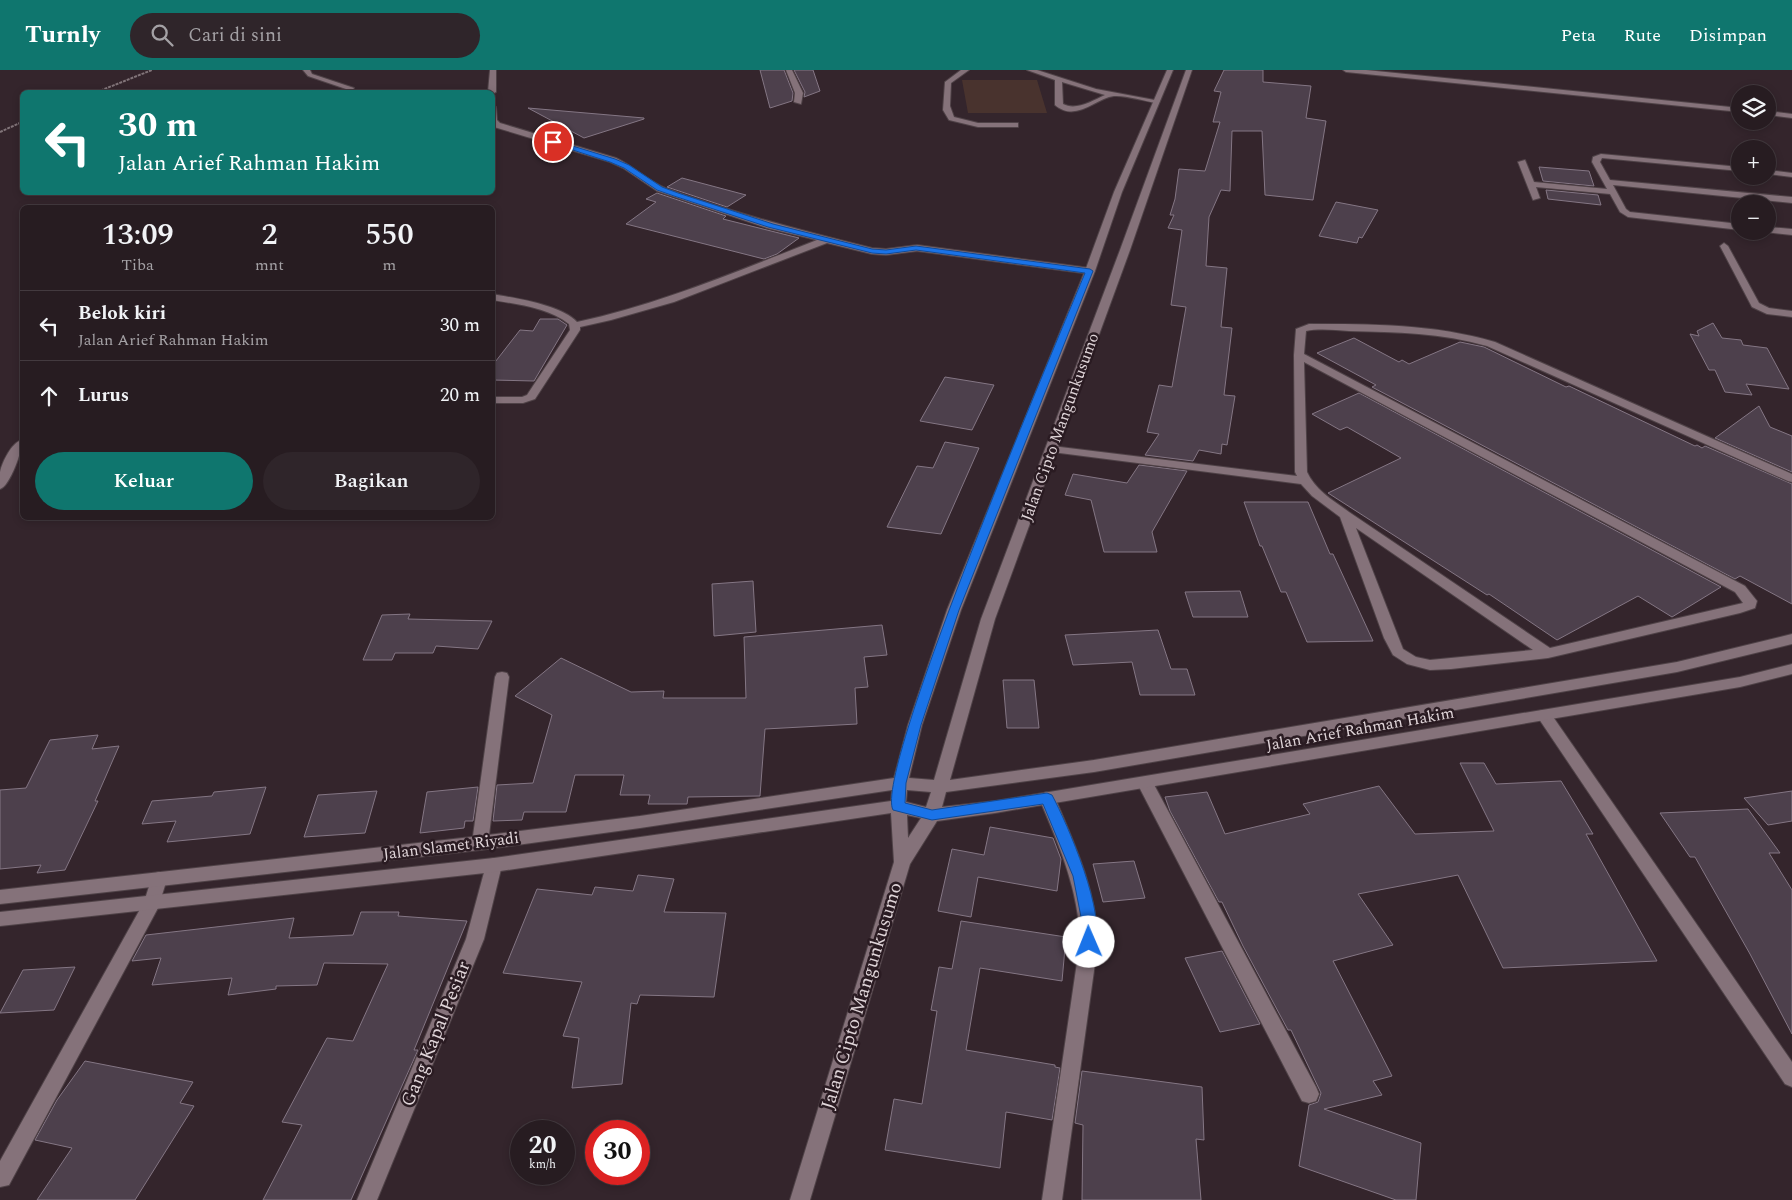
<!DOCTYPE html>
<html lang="id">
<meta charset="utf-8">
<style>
body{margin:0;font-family:Spectral,serif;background:#2f252a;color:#f1f3f6;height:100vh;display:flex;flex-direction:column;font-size:19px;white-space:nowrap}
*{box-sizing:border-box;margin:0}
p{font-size:16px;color:#a4a1a5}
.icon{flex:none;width:28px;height:28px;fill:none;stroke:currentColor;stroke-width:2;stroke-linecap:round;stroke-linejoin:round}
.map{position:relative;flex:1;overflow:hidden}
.side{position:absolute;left:20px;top:135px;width:475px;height:315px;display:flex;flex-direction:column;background:#271c21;border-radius:8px;box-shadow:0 2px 8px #0003,0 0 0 1px #433a3f}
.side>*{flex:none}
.hud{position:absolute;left:20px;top:20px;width:475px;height:105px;border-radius:8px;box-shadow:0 2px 8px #0003,0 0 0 1px #433a3f;background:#0f766e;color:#fff;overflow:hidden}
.buttons{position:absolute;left:1731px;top:15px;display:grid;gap:10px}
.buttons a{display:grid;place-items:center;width:45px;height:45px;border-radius:50%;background:#271c21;box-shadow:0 2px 8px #0003,0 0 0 1px #433a3f;font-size:25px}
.speed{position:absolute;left:510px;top:1050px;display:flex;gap:10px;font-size:25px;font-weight:700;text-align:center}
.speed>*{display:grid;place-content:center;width:65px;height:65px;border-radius:50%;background:#271c21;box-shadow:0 2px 8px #0003,0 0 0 1px #433a3f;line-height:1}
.speed small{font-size:12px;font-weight:400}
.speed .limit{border:8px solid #d22;background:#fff;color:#111}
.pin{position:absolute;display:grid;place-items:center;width:42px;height:42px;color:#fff;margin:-21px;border:2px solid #fff;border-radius:50%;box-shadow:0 1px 5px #0007}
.me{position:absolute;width:55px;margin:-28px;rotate:359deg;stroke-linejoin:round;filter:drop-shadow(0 0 4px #0008)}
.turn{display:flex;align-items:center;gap:18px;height:105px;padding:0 15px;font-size:22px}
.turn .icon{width:65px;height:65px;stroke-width:2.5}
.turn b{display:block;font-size:35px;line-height:42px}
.eta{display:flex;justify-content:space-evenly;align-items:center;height:85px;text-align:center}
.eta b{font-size:30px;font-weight:600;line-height:35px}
.action{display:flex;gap:10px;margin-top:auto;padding:10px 15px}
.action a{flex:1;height:58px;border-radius:30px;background:#0f766e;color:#fff;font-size:20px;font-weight:600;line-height:58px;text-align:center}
.action a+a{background:#2f252a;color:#f1f3f6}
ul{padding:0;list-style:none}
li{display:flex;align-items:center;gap:15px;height:70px;padding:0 15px;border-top:1px solid #433a3f}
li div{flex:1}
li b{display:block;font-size:19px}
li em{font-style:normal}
header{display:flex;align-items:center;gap:30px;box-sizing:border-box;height:70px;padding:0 25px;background:#0f766e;color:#fff}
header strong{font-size:24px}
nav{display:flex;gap:28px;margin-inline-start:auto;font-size:18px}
.search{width:350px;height:45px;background:#2f252a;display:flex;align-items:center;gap:12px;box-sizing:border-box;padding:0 18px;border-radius:28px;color:#a4a1a5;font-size:19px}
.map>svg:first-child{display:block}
</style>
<header>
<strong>Turnly</strong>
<div class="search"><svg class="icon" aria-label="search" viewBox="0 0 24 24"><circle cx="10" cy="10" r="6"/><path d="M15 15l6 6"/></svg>Cari di sini</div>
<nav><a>Peta</a><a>Rute</a><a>Disimpan</a></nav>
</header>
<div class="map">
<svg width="1792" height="1130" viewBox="0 0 1792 1130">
<rect width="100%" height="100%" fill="#34252c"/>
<polygon fill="#49332e" points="962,10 1037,10 1047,43 968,43"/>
<g fill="#4d404c" stroke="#847684">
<polygon points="760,0 784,0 793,23 792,31 770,38"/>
<polygon points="794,0 813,0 820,21 804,27 805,22"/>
<polygon points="1224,0 1263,0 1263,12 1311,16 1306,48 1326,51 1313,130 1265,125 1262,61 1232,61 1230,121 1221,120 1209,147 1206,196 1227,198 1221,257 1232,258 1224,325 1235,326 1227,375 1222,374 1221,384 1199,380 1193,391 1145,385 1159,364 1147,362 1159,315 1172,317 1186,237 1171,235 1182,160 1168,158 1174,145 1170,145 1175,129 1179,99 1205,101 1220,52 1213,52 1221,22 1214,21"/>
<polygon points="528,38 644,48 644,49 584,68"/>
<polygon points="1539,97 1589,101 1594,116 1543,111"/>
<polygon points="682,108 746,125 727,137 667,117"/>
<polygon points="1546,120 1598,125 1601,135 1548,129"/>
<polygon points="657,123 726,146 723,149 799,168 777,184 764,189 626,154 656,132 646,129"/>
<polygon points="1336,132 1378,140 1362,168 1359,167 1357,173 1319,166"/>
<polygon points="540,249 558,249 567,255 534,311 492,310 492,296 520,260 533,261"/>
<polygon points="1713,253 1722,268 1741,270 1743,275 1767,278 1789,319 1746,314 1752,325 1725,322 1715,300 1709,300 1690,264 1699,266 1697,261"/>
<polygon points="1354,268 1399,292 1402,290 1409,294 1460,272 1484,277 1566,317 1569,316 1695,376 1697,375 1702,378 1705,376 1792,414 1792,534 1740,506 1735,509 1372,317 1376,315 1317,283"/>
<polygon points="945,307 994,315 972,360 920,351"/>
<polygon points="1359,323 1721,517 1672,547 1638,526 1557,570 1489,524 1487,525 1328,423 1401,388 1347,357 1340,360 1312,344"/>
<polygon points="1759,336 1770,357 1792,366 1792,402 1715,368"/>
<polygon points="945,372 979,378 941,464 887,457 917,396 933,398"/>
<polygon points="1139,395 1187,401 1152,462 1157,482 1104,482 1091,430 1065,425 1073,404 1127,413"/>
<polygon points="1244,432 1308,432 1330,484 1333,484 1373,571 1307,572 1286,522 1281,522 1262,476 1260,476"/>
<polygon points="753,511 756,562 714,566 712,514"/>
<polygon points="1240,521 1248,547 1193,547 1185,522"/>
<polygon points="410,544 408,549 492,551 478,579 436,576 433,583 395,583 392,590 363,590 382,545"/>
<polygon points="882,555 887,585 864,587 868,617 855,618 857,654 765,659 760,726 688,727 687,734 648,734 650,725 620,725 624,705 575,705 566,742 524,742 522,750 493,751 497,715 533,713 552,645 515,626 561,588 631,622 664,621 663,628 746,628 744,567"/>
<polygon points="1158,560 1171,599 1187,599 1195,625 1140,625 1132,592 1073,595 1065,565"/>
<polygon points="1003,610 1034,610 1039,658 1007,658"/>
<polygon points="98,665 92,679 119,676 95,731 98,731 65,800 37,803 41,795 0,799 0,720 26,718 50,670"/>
<polygon points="1460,693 1484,693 1496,714 1561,711 1593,764 1586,764 1657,891 1503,898 1458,805 1358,824 1393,875 1333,891 1392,1006 1373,1011 1382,1025 1324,1039 1421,1073 1416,1130 1396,1130 1299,1096 1309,1035 1318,1032 1321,1023 1291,960 1288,960 1243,876 1222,832 1219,832 1170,741 1165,727 1207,722 1225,764 1310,744 1303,734 1379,716 1415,764 1494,761"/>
<polygon points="266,717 250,764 167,772 176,751 142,754 152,731 212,726 214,722"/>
<polygon points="478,717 473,751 465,751 464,758 420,763 427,722"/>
<polygon points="377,721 365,763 304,767 318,725"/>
<polygon points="1792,721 1792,751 1768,755 1744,728"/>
<polygon points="1748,739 1780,783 1769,783 1792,820 1792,964 1750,884 1695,787 1690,787 1660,743"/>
<polygon points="990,757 1053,768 1061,789 1057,821 978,807 971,847 938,841 952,779 984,785"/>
<polygon points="1134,791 1145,828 1103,832 1093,794"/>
<polygon points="638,805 674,809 664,842 726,843 714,927 640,925 637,934 631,933 622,1014 572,1018 579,968 563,966 582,912 503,903 537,819 592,825 595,817 633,821"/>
<polygon points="361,842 399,842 398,846 467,851 414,980 418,980 351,1130 263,1130 302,1055 282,1052 327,968 353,971 388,894 324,893 317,915 276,916 276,919 228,925 232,908 152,915 161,888 132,891 146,865 294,848 289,868 353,865"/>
<polygon points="961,851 1066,867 1062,911 980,898 966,980 1055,995 1055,997 1060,998 1052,1050 1006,1042 1000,1098 885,1080 894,1029 922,1034 937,941 931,940 939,897 952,899"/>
<polygon points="1222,881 1260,954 1220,962 1185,888"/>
<polygon points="75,897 54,940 0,943 23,900"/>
<polygon points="85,991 193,1012 180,1033 194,1036 135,1130 37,1130 72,1078 35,1070 57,1030"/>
<polygon points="1082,1001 1202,1017 1204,1070 1196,1069 1201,1130 1082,1130 1083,1055 1075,1053"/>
</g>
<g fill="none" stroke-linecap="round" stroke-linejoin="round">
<g stroke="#4f4247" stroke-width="2">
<g id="service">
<polygon points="786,0 792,0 803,23 801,34 794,32 795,23"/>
<polygon points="961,0 969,0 951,13 950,36 954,47 978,53 1018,53 1018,57 978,57 949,50 943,40 945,12"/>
<path d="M1027,0H1037L1096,19L1160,31L1156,33C1145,31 1124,25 1114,26C1096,28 1076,53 1055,35V10ZM1062,12L1105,25C1092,31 1076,41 1063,34Z"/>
</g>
</g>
<g stroke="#4f4247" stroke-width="2">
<g id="minor">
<polygon points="303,0 310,0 312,4 354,18 351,22 345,22 346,19 308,6"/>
<polygon points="490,0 496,0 496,22 492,24 488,22"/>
<polygon points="1343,0 1366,0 1740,38 1740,42 1346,2"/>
<path d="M492,35L496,37L497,50L500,53L616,88C633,96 648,111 665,118C733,143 802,161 872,178L886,179L917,175L1090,198L1095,201L1090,204L917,181L886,185L872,184L827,173L674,232L611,250L580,257V260L535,329L523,333H492V327H522L527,325L570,260L569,254C549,238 517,234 492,230V224C515,228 562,235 577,252C660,234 738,201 817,170L767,158L657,121L623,98L610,92L494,57L492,55Z"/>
<polygon points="1768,41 1792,44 1792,48 1768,45"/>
<polygon points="1601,84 1740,97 1740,101 1602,88 1600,92 1610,110 1792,127 1792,133 1613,115 1626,139 1630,142 1740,154 1740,160 1628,147 1620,142 1610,124 1536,117 1540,128 1533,130 1518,92 1525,90 1534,112 1607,119 1592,92 1593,87"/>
<polygon points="1768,100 1792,103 1792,107 1768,104"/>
<polygon points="1768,157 1792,159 1792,165 1765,162 1768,161"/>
<polygon points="1724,173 1728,176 1759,233 1769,238 1792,241 1792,247 1767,244 1752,237 1720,176"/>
<path d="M1309,254C1372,254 1434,254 1495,272L1792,404V412L1788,411L1487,276C1442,263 1396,262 1349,261C1335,260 1319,258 1306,261L1304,284L1745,516L1757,531L1755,538L1740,543L1548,588L1451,599L1430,600L1407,594L1393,585L1384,568L1340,447L1312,426L1301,414L1052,382L1046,379L1052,376L1297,406L1295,402L1294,285L1296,259ZM1304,292L1735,522L1743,533L1550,578L1349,442C1334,431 1315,420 1307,402ZM1356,458L1533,580L1430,590L1416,587L1403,579Z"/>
<path d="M22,370C23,379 10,416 0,419C0,414 0,407 0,402C2,392 12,372 22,370Z"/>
<polygon points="502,602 507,603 509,607 488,773 486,778 480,780 474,778 472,773 495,607 497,603"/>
<polygon points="1544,640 1549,641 1792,992 1792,1017 1785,1014 1539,649 1537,645 1539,641"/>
<polygon points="1145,707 1151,709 1316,1017 1319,1024 1316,1031 1309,1033 1302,1031 1137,713 1139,709"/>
<path d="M1047,722L1053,724L1055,728C1075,775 1096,820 1098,872L1062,1130H1042L1080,872C1079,820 1059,775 1039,728L1041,724Z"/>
<polygon points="494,788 500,790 502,795 484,869 377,1130 357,1130 466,869 486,795 488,790"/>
<polygon points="159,802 165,804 167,809 158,838 9,1115 0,1117 0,1091 144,832 153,804"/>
</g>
</g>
<g stroke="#4f4247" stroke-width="2">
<path id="tertiary" d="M1167,0H1173L1122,122L1095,201L961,540L922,655L909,708L934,710L981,549L1120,180L1186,0H1192L1130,180L995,549L950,710L1094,690L1677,592L1792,564V574L1677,602L1094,702L946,722L942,737L995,731L1740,607L1792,594V604L1740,617L995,743L937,751L910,794L810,1130H790L894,792L891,743L494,802L0,856V842L494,788L891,731L892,720L640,758L480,780L0,834V820L480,766L640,746L894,708L908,655L947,540L1085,201L1114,122ZM907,720L931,722L926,737L906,732ZM907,745L921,748L908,768Z"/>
</g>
<g stroke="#817479" stroke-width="2" stroke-dasharray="3 1" stroke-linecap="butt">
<polyline points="97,22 152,0"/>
<polyline points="0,62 22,52"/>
</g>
<use href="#service" fill="#85727a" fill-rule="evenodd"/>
<use href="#minor" fill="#85727a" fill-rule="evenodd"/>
<use href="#tertiary" fill="#85727a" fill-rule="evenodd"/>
</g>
<path fill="#1a73e8" stroke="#114b97" d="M553,70L615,89L629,95L662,117L678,123L773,154L872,179L886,180L916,176L1090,199L1093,201L959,540L921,655L906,713L905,733L932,740L1047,723L1052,725C1067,753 1108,847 1094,877L1089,879L1083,877L1081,872L1082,852L1073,806L1043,734L932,750L893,740C873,702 1058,269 1085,203L916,180L886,184L872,183L768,157L674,126L657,120L624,98L610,92L551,73L550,72Z"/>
<g text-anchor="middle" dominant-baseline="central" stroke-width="5" stroke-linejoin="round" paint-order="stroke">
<g font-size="16" fill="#e0d5d9" stroke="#2a1b22">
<text transform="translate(1060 357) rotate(-70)">Jalan Cipto Mangunkusumo</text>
<text transform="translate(1360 659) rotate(-10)">Jalan Arief Rahman Hakim</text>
<text transform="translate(451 776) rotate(-7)">Jalan Slamet Riyadi</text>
</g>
<g font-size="19" fill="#e0d5d9" stroke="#2a1b22">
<text transform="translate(862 926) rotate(-73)">Jalan Cipto Mangunkusumo</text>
<text transform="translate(436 964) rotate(-68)">Gang Kapal Pesiar</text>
</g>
</g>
</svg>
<div class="buttons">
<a><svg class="icon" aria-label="layers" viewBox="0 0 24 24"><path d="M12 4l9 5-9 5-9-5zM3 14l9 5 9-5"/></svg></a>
<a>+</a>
<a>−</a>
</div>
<div class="speed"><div>20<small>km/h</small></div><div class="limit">30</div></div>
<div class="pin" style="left:553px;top:72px;background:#d93025"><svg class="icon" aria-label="arrive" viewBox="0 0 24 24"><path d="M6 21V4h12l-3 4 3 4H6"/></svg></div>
<svg class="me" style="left:1089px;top:872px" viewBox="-20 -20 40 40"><circle r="19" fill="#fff"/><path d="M0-13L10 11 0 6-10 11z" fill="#1a73e8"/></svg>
<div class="hud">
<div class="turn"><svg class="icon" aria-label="left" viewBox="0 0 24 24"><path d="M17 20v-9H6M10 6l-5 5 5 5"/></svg><div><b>30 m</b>Jalan Arief Rahman Hakim</div></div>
</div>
<section class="side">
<div class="eta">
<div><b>13:09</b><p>Tiba</p></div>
<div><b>2</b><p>mnt</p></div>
<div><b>550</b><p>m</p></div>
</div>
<ul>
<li><svg class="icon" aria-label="left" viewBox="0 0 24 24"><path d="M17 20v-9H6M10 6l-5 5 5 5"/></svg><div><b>Belok kiri</b><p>Jalan Arief Rahman Hakim</p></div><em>30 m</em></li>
<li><svg class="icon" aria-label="ahead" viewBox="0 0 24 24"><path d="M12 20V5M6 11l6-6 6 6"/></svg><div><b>Lurus</b></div><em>20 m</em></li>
</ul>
<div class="action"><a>Keluar</a><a>Bagikan</a></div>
</section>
</div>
